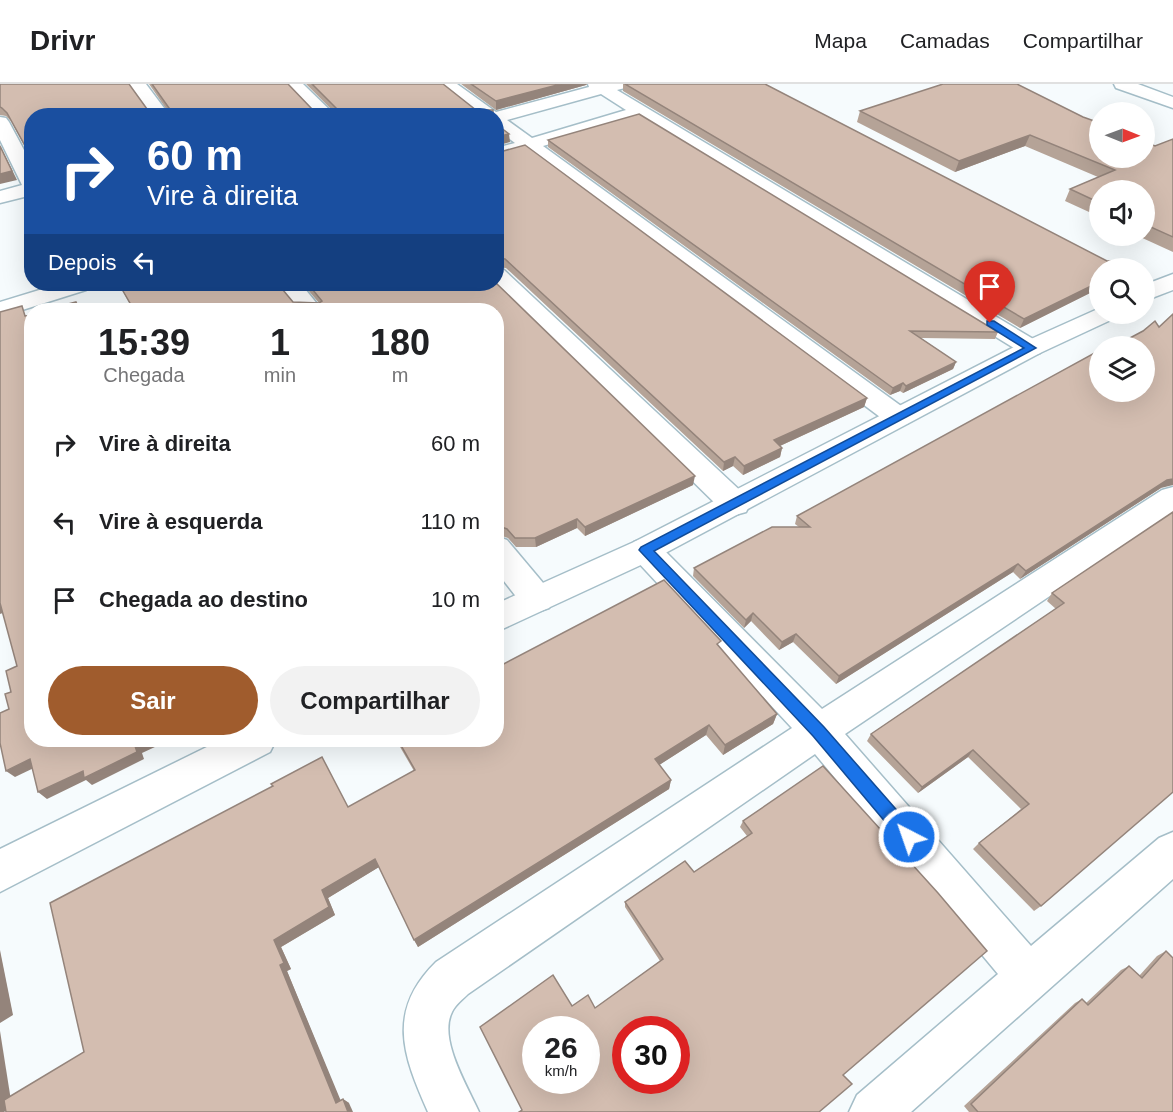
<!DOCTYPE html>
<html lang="pt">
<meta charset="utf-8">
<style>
body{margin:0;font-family:Arial,sans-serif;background:#f2f2f2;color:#202124;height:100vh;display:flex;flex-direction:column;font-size:22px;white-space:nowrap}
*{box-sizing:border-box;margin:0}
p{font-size:20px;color:#757577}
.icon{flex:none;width:33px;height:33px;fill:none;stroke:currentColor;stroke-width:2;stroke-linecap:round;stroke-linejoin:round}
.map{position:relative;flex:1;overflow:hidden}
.sheet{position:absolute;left:24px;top:219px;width:480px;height:444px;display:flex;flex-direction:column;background:#fff;border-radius:24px;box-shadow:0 6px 24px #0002}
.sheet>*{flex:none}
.hud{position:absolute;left:24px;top:24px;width:480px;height:183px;border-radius:24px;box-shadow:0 6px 24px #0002;background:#1a4fa0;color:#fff;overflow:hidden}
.needle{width:39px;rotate:91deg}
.buttons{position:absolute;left:1089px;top:18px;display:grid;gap:12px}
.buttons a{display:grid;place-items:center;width:66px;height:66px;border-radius:50%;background:#fff;box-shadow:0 6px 24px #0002;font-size:30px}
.speed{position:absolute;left:522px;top:932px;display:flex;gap:12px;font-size:30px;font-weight:700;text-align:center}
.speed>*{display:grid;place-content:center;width:78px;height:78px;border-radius:50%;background:#fff;box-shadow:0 6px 24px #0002;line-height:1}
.speed small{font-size:15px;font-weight:400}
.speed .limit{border:9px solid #d22;background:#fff;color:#111}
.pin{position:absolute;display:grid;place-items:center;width:51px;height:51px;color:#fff;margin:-62px -26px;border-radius:50% 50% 50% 0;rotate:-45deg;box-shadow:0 0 6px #0007}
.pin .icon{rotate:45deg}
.me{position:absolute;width:66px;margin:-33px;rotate:319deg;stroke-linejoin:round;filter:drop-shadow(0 0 4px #0008)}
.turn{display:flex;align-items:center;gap:21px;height:126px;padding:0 24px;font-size:27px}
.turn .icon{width:78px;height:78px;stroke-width:2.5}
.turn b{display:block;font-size:42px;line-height:51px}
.then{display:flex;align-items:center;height:57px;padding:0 24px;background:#0003;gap:12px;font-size:22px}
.eta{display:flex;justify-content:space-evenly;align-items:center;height:102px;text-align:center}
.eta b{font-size:36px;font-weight:600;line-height:42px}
.primary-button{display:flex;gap:12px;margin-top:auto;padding:12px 24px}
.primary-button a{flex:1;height:69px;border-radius:36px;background:#a05c2d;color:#fff;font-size:24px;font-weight:600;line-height:69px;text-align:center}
.primary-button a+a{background:#f2f2f2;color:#202124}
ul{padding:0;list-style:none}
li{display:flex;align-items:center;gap:18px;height:78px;padding:0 24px}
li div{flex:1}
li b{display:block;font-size:22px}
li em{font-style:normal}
header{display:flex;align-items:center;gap:36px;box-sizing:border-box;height:84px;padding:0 30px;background:#fff;border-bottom:2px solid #e0e0e0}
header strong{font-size:28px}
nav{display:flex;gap:33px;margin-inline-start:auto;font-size:21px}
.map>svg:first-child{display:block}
</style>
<header>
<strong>Drivr</strong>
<nav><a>Mapa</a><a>Camadas</a><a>Compartilhar</a></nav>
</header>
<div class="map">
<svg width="1173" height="1028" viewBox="0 0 1173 1028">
<rect width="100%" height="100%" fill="#f6fbfd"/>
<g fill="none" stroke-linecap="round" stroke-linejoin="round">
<g stroke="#a5bec8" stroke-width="3">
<g id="street">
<polygon points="129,0 146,0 170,32 152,32"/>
<polygon points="285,0 303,0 336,32 316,32"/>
<path d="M438,0H457L496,28L589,3L588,0H627L625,4L617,6L1040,259L1044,264L1040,269L1031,272L1022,269L639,34L543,62L908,327L912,333L908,339L898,342L888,339L526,67L496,76V64L515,59L496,45V32H478ZM601,10L626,26L532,54L507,36Z"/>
<polygon points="0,33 6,34 9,38 32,81 32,111 0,119 0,107 22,101 0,56"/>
<polygon points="496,184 504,186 746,412 750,420 746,428 735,431 724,428 492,200 496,200"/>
<polygon points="59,200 90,201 86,206 0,233 0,218"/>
<polygon points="277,200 301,200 322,226 298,226"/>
<path d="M1173,403V429L845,650L1031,862L1159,754L1173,748V795L911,1028H849L857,1011L998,890L815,670L468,910C463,915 455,921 452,928C438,955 468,1003 479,1028H428C403,972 386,927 436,878L792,644L634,474L629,466L634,458L645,454L656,458L822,625L1162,406Z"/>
<polygon points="496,452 507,456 549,506 554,515 549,524 537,528 525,524 496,487"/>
</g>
</g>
<g stroke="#a5bec8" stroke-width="3">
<g id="secondary">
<polygon points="1114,0 1138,0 1173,13 1173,24 1116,4"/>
<polygon points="1173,190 1173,206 1144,217 1144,201"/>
<polygon points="1100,224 1100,230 1116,230 1113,235 1040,269 656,474 496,548 496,520 634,458 1022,259"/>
<polygon points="221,656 276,656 270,668 0,808 0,765"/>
</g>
</g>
<use href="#street" fill="#fff" fill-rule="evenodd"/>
<use href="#secondary" fill="#fff" fill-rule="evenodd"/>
</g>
<g fill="#b5a397">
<polygon points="0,0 147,25 167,26 149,0 288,0 312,25 332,26 306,0 443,0 476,26 32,32 32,86 30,83 30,72 11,37 6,32 0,31"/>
<polygon points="461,0 587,0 586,1 496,26"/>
<polygon points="623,0 765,0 1107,177 1100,207 1093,210 1090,209 1020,244 623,7"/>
<polygon points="860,27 1083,33 1155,62 1173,55 1173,168 1138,152 1144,152 1144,106 1100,106 1100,133 1065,117 1070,105 1098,93 1025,62 955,88 857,38"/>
<polygon points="548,56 998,248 995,255 921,254 956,278 953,285 903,309 900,307 890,311 548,63"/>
<polygon points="496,69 867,314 864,323 780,362 782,364 780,373 743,391 733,382 723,387 506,184 496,183"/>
<polygon points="496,199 693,401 585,452 577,444 536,463 516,463 508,454 496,450 496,226 133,226 119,200 293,218 319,219 303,200"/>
<polygon points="1161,404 1020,495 1013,488 836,600 793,558 779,566 751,537 744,544 693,492 694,484 799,443 795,440 797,432"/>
<polygon points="1173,428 1041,822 1034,827 973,765 979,759 1021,725 968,673 918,709 867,657 871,650 1056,525 1047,517 1052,509"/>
<polygon points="719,563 777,630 773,640 723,671 706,651 659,681 671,696 669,705 418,863 379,783 328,814 335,831 281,863 291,885 287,887 340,1017 343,1015 349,1019 6,1027 11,1012 84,968 348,723 414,687 396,656 496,656"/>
<polygon points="743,737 938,809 522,1026 572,922 595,924 660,877 625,823 625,818 694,788 747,752 740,743"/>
<polygon points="1166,867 1173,1028 969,1028 964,1022 1075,919 1082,915 1086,919 1121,886 1129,882 1139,892 1157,872"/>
</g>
<g fill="#94847b">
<polygon points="561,0 587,0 586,1 496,26 496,17"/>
<polygon points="509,50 510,58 496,62 496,53"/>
<polygon points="1030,51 1025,62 955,88 959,77"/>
<polygon points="0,61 17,96 0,100"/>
<polygon points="1095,200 1090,209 1020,244 1024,235"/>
<polygon points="1100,200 1100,207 1093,210 1098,201"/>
<polygon points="956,278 953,285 903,309 906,302"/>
<polygon points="903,299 900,307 890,311 893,304"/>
<polygon points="867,314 864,323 771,366 774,356"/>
<polygon points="782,364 780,373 743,391 744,382"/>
<polygon points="735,373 733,382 723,387 724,378"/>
<polygon points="695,392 693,401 585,452 585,443"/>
<polygon points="1173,395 1173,401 1161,404 1020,495 1026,487 1167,396"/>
<polygon points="577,435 577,444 536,463 535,454"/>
<polygon points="1018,480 1013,488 836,600 839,592"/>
<polygon points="0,519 8,527 0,530"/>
<polygon points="753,529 751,537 744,544 746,536"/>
<polygon points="796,550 793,558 779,566 782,558"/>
<polygon points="777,630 773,640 723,671 725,661"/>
<polygon points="709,641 706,651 653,685 655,675"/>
<polygon points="149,656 170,656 142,669 144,675 92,701 86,696 47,715 38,708"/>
<polygon points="973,666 968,673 918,709 922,703"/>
<polygon points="30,675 38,682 15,693 6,687"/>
<polygon points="671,696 669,705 418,863 414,856"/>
<polygon points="375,775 379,783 328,814 335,831 281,863 291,885 287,887 343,1022 336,1019 280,881 274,856 322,806"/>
<polygon points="0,866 13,931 0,939"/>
<polygon points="0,947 12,1023 4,1028 0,1028"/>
<polygon points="343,1015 349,1019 353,1028 348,1028"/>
</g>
<g fill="#d3bdb0" stroke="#94847b" stroke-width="1.5" fill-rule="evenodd">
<polygon points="0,0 129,0 147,25 167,26 169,24 152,0 288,0 312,25 334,26 336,24 312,0 443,0 476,26 493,26 493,32 32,32 32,83 30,83 30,71 7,29 2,24 0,23"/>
<polygon points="471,0 561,0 496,17"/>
<polygon points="625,0 765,0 1107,177 1114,177 1119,184 1100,184 1100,200 1098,201 1095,200 1024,235"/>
<polygon points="943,0 1017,0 1083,33 1100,39 1100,74 1144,74 1144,57 1155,62 1173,55 1173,153 1144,140 1144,106 1100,106 1100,119 1070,105 1115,86 1030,51 959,77 860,27"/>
<polygon points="639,30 998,248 910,247 956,278 906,302 903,299 893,304 548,56"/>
<polygon points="496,40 509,50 496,53"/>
<polygon points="525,61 867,314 774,356 782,364 744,382 735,373 724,378 505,175 496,174 496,69"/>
<polygon points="0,62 12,87 0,90"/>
<polygon points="496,199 695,392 585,443 577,435 535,454 515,454 507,445 496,441 496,226 134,226 119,200 278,200 293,218 319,219 322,217 308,200"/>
<polygon points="76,218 80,226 46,226"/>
<polygon points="22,222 25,232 32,231 32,656 149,656 135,662 137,668 84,694 83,687 38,708 30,675 6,687 0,659 0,629 9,625 5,610 11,608 6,587 17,582 0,519 0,228"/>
<polygon points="1173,230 1173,395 1167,396 1026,487 1018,480 839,592 796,550 782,558 753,529 746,536 694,484 772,443 810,443 797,432 1100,266 1100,308 1144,308 1144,262 1106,262 1111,260 1115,262 1143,247 1155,237 1159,243"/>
<polygon points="1173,428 1173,708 1041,822 979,759 1029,720 973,666 922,703 871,650 1064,519 1052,509"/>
<polygon points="664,496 721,557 717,560 777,630 725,661 709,641 655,675 671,696 414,856 375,775 322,806 329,823 274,856 284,879 280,881 336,1019 343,1015 348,1028 6,1028 4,1016 84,968 50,819 273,702 271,700 322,673 348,723 415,686 398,656 496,656 496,584"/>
<path d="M823,682L938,809L987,867L843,991L852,1000L819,1028H519L522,1026L480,943L553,891L572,922L588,911L595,924L663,875L625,818L685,777L694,788L752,749L743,737ZM536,945H586V996H536ZM626,945H676V996H626Z"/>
<polygon points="1166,867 1173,874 1173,1028 978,1028 971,1020 1082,915 1088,921 1129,882 1142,894"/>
</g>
<polygon fill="#1a73e8" stroke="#114b97" stroke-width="1.5" points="987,237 994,237 1036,264 654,467 824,643 915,747 917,753 915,759 909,761 903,759 813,652 639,466 641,463 1024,264 987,241"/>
</svg>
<div class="buttons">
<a><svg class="needle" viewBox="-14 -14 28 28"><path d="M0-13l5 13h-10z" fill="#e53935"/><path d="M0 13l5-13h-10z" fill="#757577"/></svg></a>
<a><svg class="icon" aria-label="sound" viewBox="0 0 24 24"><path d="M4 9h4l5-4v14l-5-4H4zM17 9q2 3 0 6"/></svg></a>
<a><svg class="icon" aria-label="search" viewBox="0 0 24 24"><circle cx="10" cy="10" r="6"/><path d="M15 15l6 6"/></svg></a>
<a><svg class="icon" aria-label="layers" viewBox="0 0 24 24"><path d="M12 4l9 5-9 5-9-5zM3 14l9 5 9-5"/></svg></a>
</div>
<div class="speed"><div>26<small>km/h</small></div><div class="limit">30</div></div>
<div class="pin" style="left:990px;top:239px;background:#d93025"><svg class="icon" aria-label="arrive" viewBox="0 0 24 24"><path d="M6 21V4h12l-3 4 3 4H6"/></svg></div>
<svg class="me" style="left:909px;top:753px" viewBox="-20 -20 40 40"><circle r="17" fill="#1a73e8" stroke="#fff" stroke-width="3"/><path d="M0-11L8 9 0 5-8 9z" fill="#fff"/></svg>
<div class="hud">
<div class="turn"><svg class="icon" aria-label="right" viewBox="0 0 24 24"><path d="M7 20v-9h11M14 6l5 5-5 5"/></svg><div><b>60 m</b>Vire à direita</div></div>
<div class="then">Depois<svg class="icon" aria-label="left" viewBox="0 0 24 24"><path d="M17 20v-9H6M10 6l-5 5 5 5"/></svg></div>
</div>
<section class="sheet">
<div class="eta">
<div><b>15:39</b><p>Chegada</p></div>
<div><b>1</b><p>min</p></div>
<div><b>180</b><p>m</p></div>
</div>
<ul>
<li><svg class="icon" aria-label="right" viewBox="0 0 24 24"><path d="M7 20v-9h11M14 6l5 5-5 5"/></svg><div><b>Vire à direita</b></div><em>60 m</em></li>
<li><svg class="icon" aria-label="left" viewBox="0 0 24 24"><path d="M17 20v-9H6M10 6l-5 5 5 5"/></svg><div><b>Vire à esquerda</b></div><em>110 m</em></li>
<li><svg class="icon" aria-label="arrive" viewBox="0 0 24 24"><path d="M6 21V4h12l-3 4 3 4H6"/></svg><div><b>Chegada ao destino</b></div><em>10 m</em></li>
</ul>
<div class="primary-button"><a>Sair</a><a>Compartilhar</a></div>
</section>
</div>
